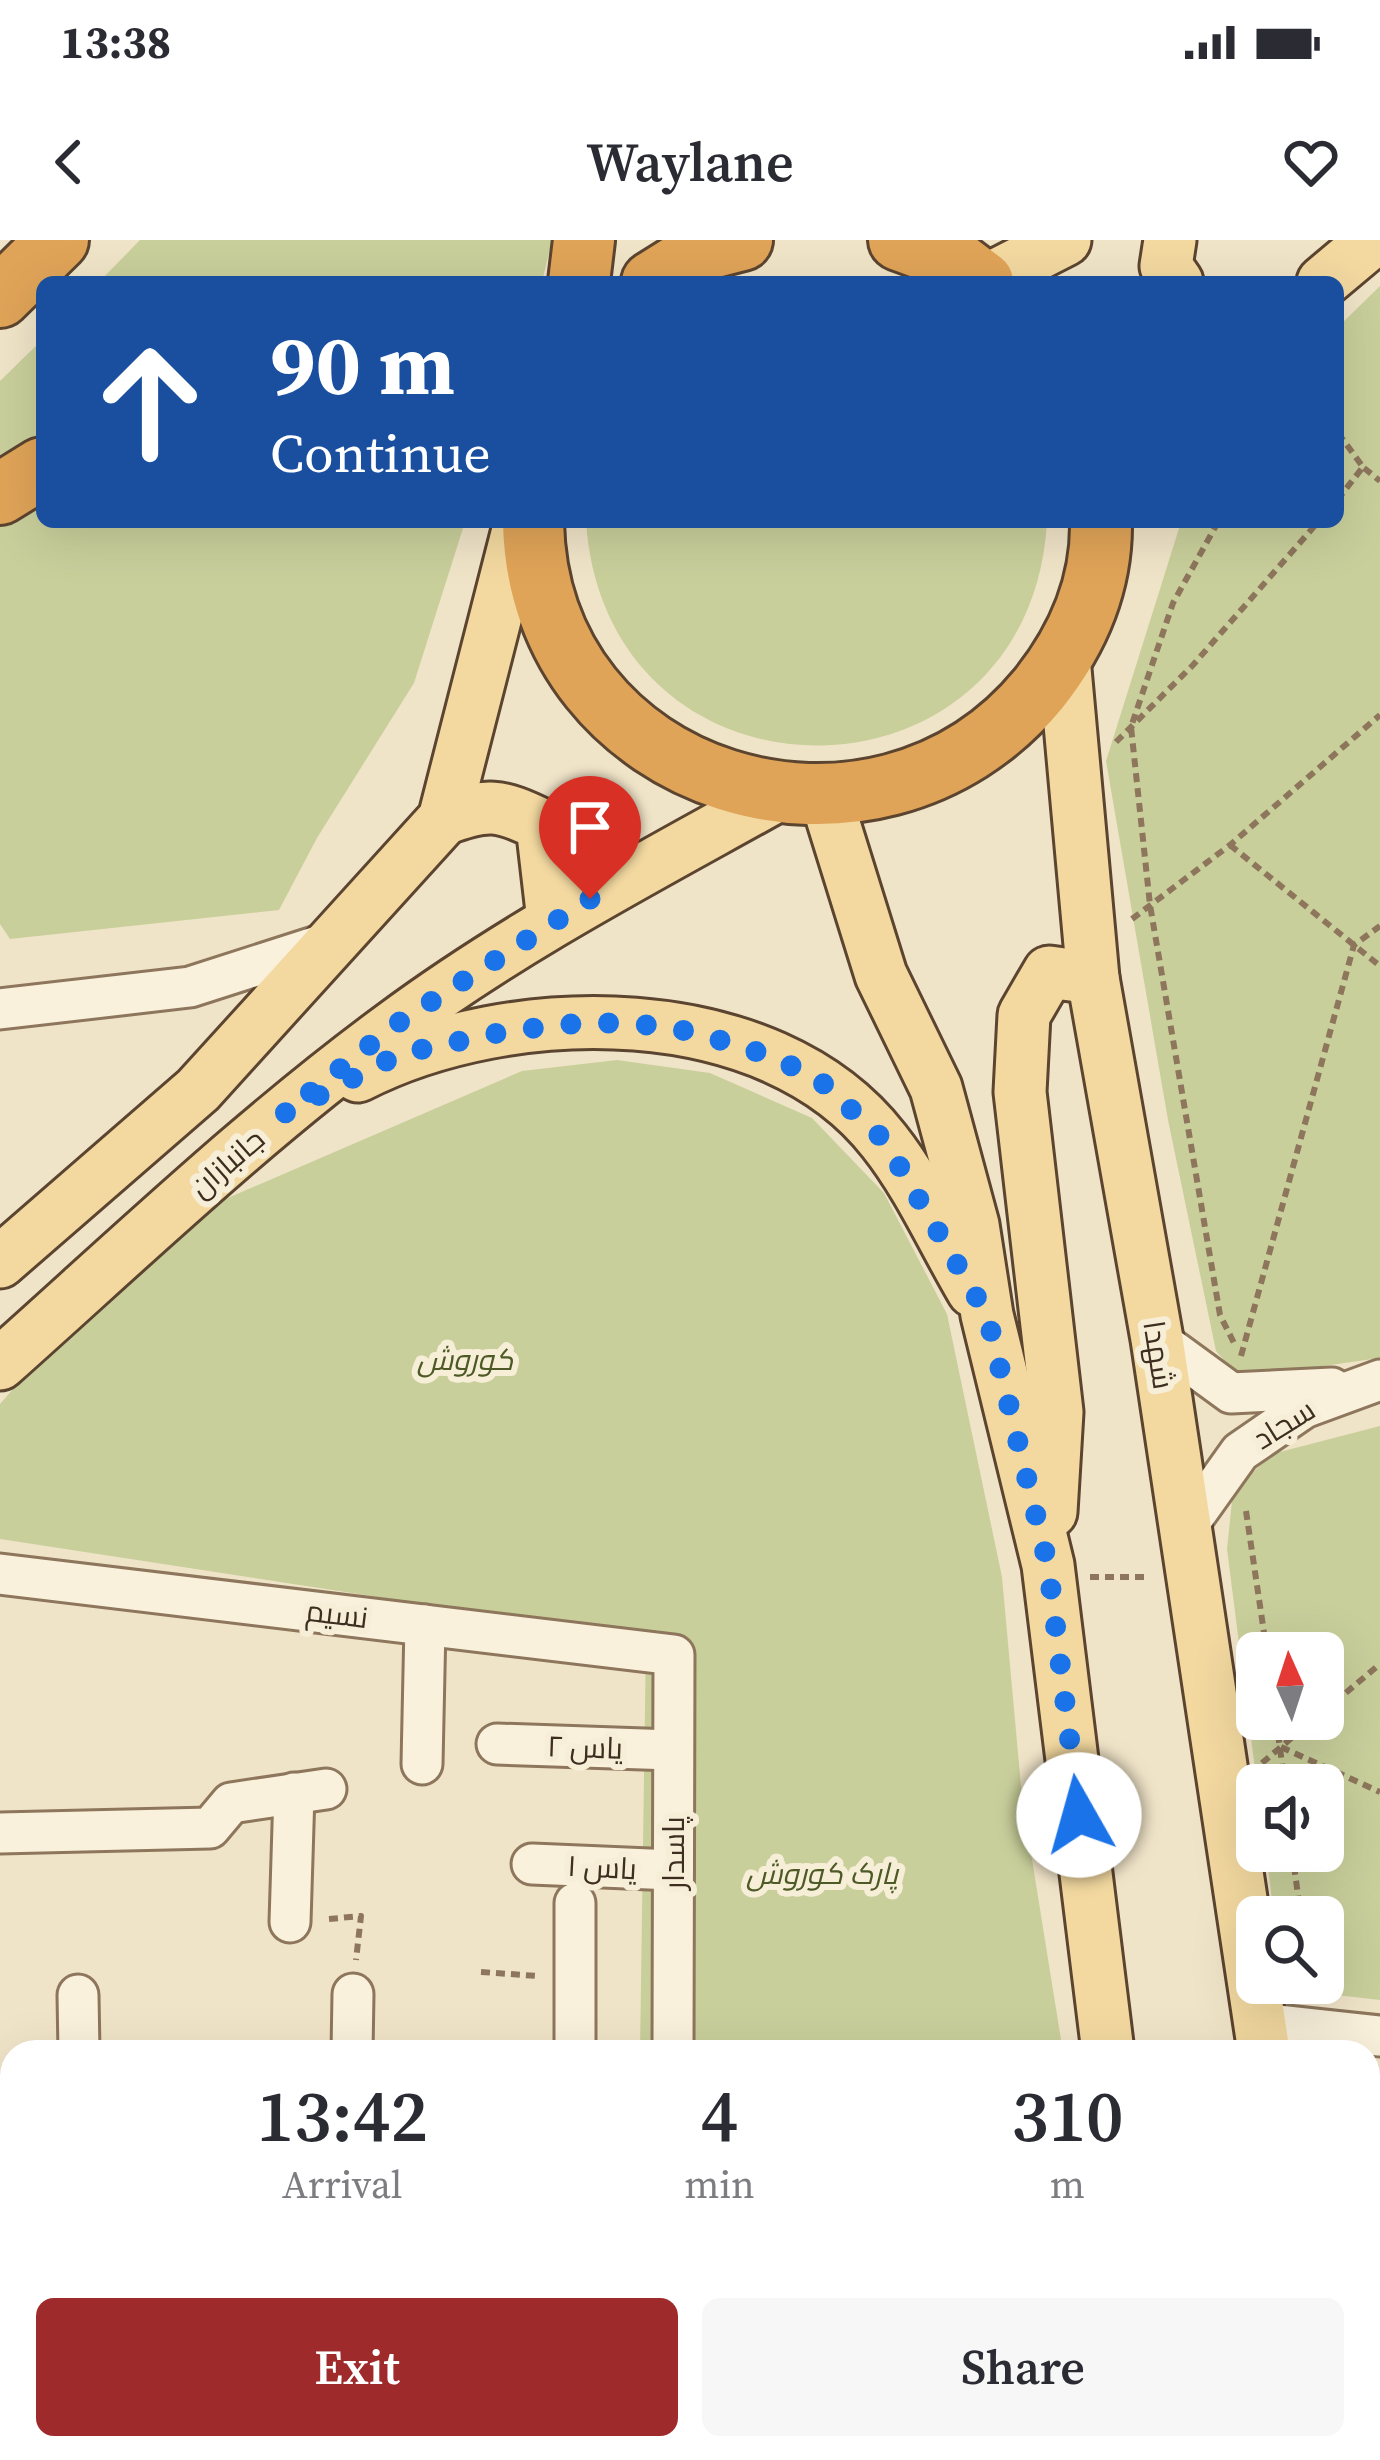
<!DOCTYPE html>
<meta charset="utf-8">
<style>
body{margin:0;font-family:"Source Serif 4",Cairo,serif;background:#f7f7f7;color:#2b2b33;height:100vh;display:flex;flex-direction:column;font-size:45px;white-space:nowrap}
*{box-sizing:border-box;margin:0}
p{font-size:39px;color:#7c7c81}
.icon{flex:none;width:66px;height:66px;fill:none;stroke:currentColor;stroke-width:2;stroke-linecap:round;stroke-linejoin:round}
.map{position:relative;flex:1;overflow:hidden}
.sheet{position:absolute;left:0px;top:1800px;width:1380px;height:420px;display:flex;flex-direction:column;background:#fff;border-radius:36px 36px 0 0;box-shadow:0 12px 48px #0002}
.sheet>*{flex:none}
.banner{position:absolute;left:36px;top:36px;width:1308px;height:252px;border-radius:18px;box-shadow:0 12px 48px #0002;background:#1a4fa0;color:#fff;overflow:hidden}
.needle{width:78px;rotate:357deg}
.controls{position:absolute;left:1236px;top:1392px;display:grid;gap:24px}
.controls a{display:grid;place-items:center;width:108px;height:108px;border-radius:18px;background:#fff;box-shadow:0 12px 48px #0002;font-size:60px}
.pin{position:absolute;display:grid;place-items:center;width:102px;height:102px;color:#fff;margin:-123px -51px;border-radius:50% 50% 50% 0;rotate:-45deg;box-shadow:0 0 12px #0007}
.pin .icon{rotate:45deg}
.me{position:absolute;width:132px;margin:-66px;rotate:353deg;stroke-linejoin:round;filter:drop-shadow(0 0 9px #0008)}
.turn{display:flex;align-items:center;gap:42px;height:252px;padding:0 36px;font-size:54px}
.turn .icon{width:156px;height:156px;stroke-width:2.5}
.turn b{display:block;font-size:84px;line-height:102px}
.eta{display:flex;justify-content:space-evenly;align-items:center;height:204px;text-align:center}
.eta b{font-size:72px;font-weight:600;line-height:84px}
.action{display:flex;gap:24px;margin-top:auto;padding:24px 36px}
.action a{flex:1;height:138px;border-radius:18px;background:#9e2a2b;color:#fff;font-size:48px;font-weight:600;line-height:138px;text-align:center}
.action a+a{background:#f7f7f7;color:#2b2b33}
.status{display:flex;justify-content:space-between;align-items:center;height:84px;padding:0 60px;background:#fff;direction:ltr}
.status svg{height:33px;fill:currentColor}
header{display:flex;justify-content:space-between;align-items:center;height:156px;padding:0 36px;background:#fff;font-size:54px;font-weight:600}
.map>svg:first-child{display:block}
</style>
<div class="status"><b>13:38</b><svg viewBox="0 0 49 12"><path d="M0 12V9h3v3zM5 12V6h3v6zM10 12V3h3v9zM15 12V0h3v12zM26 1h20v11H26zM47 4h2v5h-2z"/></svg></div>
<header><svg class="icon" aria-label="back" viewBox="0 0 24 24"><path d="M15 5l-7 7 7 7"/></svg>Waylane<svg class="icon" aria-label="heart" viewBox="0 0 24 24"><path d="M12 20l-8-8c-3-5 5-10 8-4 3-6 11-1 8 4z"/></svg></header>
<div class="map">
<svg width="1380" height="2220" viewBox="0 0 1380 2220">
<rect width="100%" height="100%" fill="#f0e4c8"/>
<g fill="#c9cf9b" fill-rule="evenodd">
<polygon points="140,0 552,0 542,42 99,42"/>
<polygon points="1380,46 1380,1118 1239,1138 1216,1111 1168,880 1106,521 1181,282 1338,282 1338,87"/>
<polygon points="42,100 42,192 0,215 0,141"/>
<polygon points="42,251 42,282 465,282 414,443 317,598 279,670 10,699 0,684 0,275"/>
<path d="M586,282H1047C1030,578 607,582 586,282Z"/>
<polygon points="617,820 710,833 812,878 884,953 947,1074 1002,1337 1022,1557 1063,1812 640,1812 646,1398 0,1299 0,1164 77,1075 207,967 522,831"/>
<path d="M1380,1186V1760L1284,1749L1283,1743H1323V1677H1274L1266,1611H1323V1545H1257L1227,1309L1233,1251L1272,1214ZM1257,1413H1323V1479H1257Z"/>
<polygon points="108,2208 267,2208 268,2220 109,2220"/>
<polygon points="634,2208 1127,2208 1128,2220 634,2220"/>
</g>
<g fill="none" stroke-linecap="round" stroke-linejoin="round">
<g stroke="#8d765c" stroke-width="45">
<g id="minor">
<polyline points="0,769 190,747 327,703"/>
<polyline points="1157,1099 1231,1153 1332,1148"/>
<polyline points="1185,1289 1240,1212 1304,1168 1380,1140"/>
<polyline points="0,1334 674,1415 673,1812"/>
<polyline points="497,1504 673,1510"/>
<polyline points="422,1524 425,1385"/>
<polyline points="0,1593 210,1588 231,1563 326,1549"/>
<polyline points="532,1624 673,1630"/>
<polyline points="575,1663 575,1812"/>
<polyline points="290,1682 294,1553"/>
<polyline points="78,1755 79,1812"/>
<polyline points="1259,1783 1380,1796"/>
<polyline points="352,1812 353,1754"/>
<polyline points="0,1924 12,1924"/>
<polyline points="104,2208 105,2220"/>
<polyline points="304,2220 304,2208"/>
<polyline points="664,2220 664,2208"/>
</g>
</g>
<g stroke="#5b4430" stroke-width="57">
<g id="major">
<polyline points="1170,0 1166,26 1177,42"/>
<polyline points="983,42 1065,0"/>
<polyline points="1323,42 1373,0"/>
<polyline points="1064,418 1093,738 1157,1099 1264,1812"/>
<polyline points="825,555 881,735 936,848 973,985 987,1075 1048,1325 1108,1812"/>
<path d="M444,579C488,563 499,564 542,585L553,680"/>
<path d="M358,836C510,758 770,754 884,901C919,945 944,1002 973,1051"/>
<polyline points="0,1022 198,850 444,579 520,282"/>
<path d="M0,1124C129,1009 255,888 394,786C514,697 647,628 776,556"/>
<polyline points="1051,1272 1057,1172 1020,852 1024,775 1049,732 1093,738"/>
<polyline points="1368,2144 1380,2150"/>
<polyline points="1175,2208 1177,2220"/>
<polyline points="1336,2208 1338,2220"/>
</g>
</g>
<g stroke="#5b4430" stroke-width="66">
<g id="highway">
<polyline points="899,0 954,20 983,42"/>
<polyline points="579,42 584,0"/>
<polyline points="652,42 703,10 742,0"/>
<polyline points="0,57 58,0"/>
<polyline points="0,254 42,228"/>
<path d="M533,282C538,547 875,649 1039,449C1078,400 1102,345 1101,282"/>
</g>
</g>
<g stroke="#8d765c" stroke-width="6" stroke-dasharray="9 6" stroke-linecap="butt">
<polyline points="1338,193 1363,227 1338,259"/>
<polyline points="1364,228 1380,241"/>
<polyline points="1218,282 1173,363 1131,487 1150,665 1220,1075 1236,1107"/>
<polyline points="1116,502 1193,425 1318,282"/>
<polyline points="1230,605 1380,726"/>
<polyline points="1132,679 1230,605 1380,475"/>
<polyline points="1241,1116 1354,705 1380,686"/>
<polyline points="1246,1271 1267,1413"/>
<polyline points="1090,1337 1149,1337"/>
<polyline points="1323,1472 1380,1424"/>
<polyline points="1276,1479 1285,1545"/>
<polyline points="1281,1507 1380,1552"/>
<polyline points="1262,1523 1314,1479"/>
<polyline points="1292,1611 1301,1677"/>
<polyline points="329,1679 361,1676 356,1720"/>
<polyline points="481,1732 538,1736"/>
</g>
<use href="#minor" stroke="#faf1dc" stroke-width="39"/>
<use href="#major" stroke="#f3d9a0" stroke-width="51"/>
<use href="#highway" stroke="#e0a458" stroke-width="60"/>
</g>
<g fill="none" stroke-linecap="round" stroke-linejoin="round">
<polyline stroke="#1a73e8" stroke-width="21" stroke-dasharray="0 37.8" points="590,659 395,785 283,874 400,814 507,791 590,782 667,786 742,806 814,835 884,900 987,1075 1048,1325 1079,1575"/>
</g>
<g text-anchor="middle" dominant-baseline="central" stroke-width="12" stroke-linejoin="round" paint-order="stroke">
<g font-size="30" fill="#3d2e20" stroke="#f7eed8">
<text transform="translate(227 923) rotate(-41)">جانبازان</text>
<text transform="translate(1159 1115) rotate(81)">شهدا</text>
<text transform="translate(1284 1184) rotate(-32)">سجاد</text>
<text transform="translate(337 1374) rotate(7)">نسیم</text>
<text transform="translate(585 1507) rotate(2)">یاس ۲</text>
<text transform="translate(673 1613) rotate(-90)">پاسدار</text>
<text transform="translate(602 1627) rotate(3)">یاس ۱</text>
</g>
<g font-size="30" font-style="italic" fill="#4d5a26" stroke="#f7eed8">
<text x="465" y="1119">کوروش</text>
<text x="822" y="1633">پارک کوروش</text>
</g>
</g>
</svg>
<div class="controls">
<a><svg class="needle" viewBox="-14 -14 28 28"><path d="M0-13l5 13h-10z" fill="#e53935"/><path d="M0 13l5-13h-10z" fill="#7c7c81"/></svg></a>
<a><svg class="icon" aria-label="sound" viewBox="0 0 24 24"><path d="M4 9h4l5-4v14l-5-4H4zM17 9q2 3 0 6"/></svg></a>
<a><svg class="icon" aria-label="search" viewBox="0 0 24 24"><circle cx="10" cy="10" r="6"/><path d="M15 15l6 6"/></svg></a>
</div>
<div class="pin" style="left:590px;top:659px;background:#d93025"><svg class="icon" aria-label="arrive" viewBox="0 0 24 24"><path d="M6 21V4h12l-3 4 3 4H6"/></svg></div>
<svg class="me" style="left:1079px;top:1575px" viewBox="-20 -20 40 40"><circle r="19" fill="#fff"/><path d="M0-13L10 11 0 6-10 11z" fill="#1a73e8"/></svg>
<div class="banner">
<div class="turn"><svg class="icon" aria-label="ahead" viewBox="0 0 24 24"><path d="M12 20V5M6 11l6-6 6 6"/></svg><div><b>90 m</b>Continue</div></div>
</div>
<section class="sheet">
<div class="eta">
<div><b>13:42</b><p>Arrival</p></div>
<div><b>4</b><p>min</p></div>
<div><b>310</b><p>m</p></div>
</div>
<div class="action"><a>Exit</a><a>Share</a></div>
</section>
</div>
